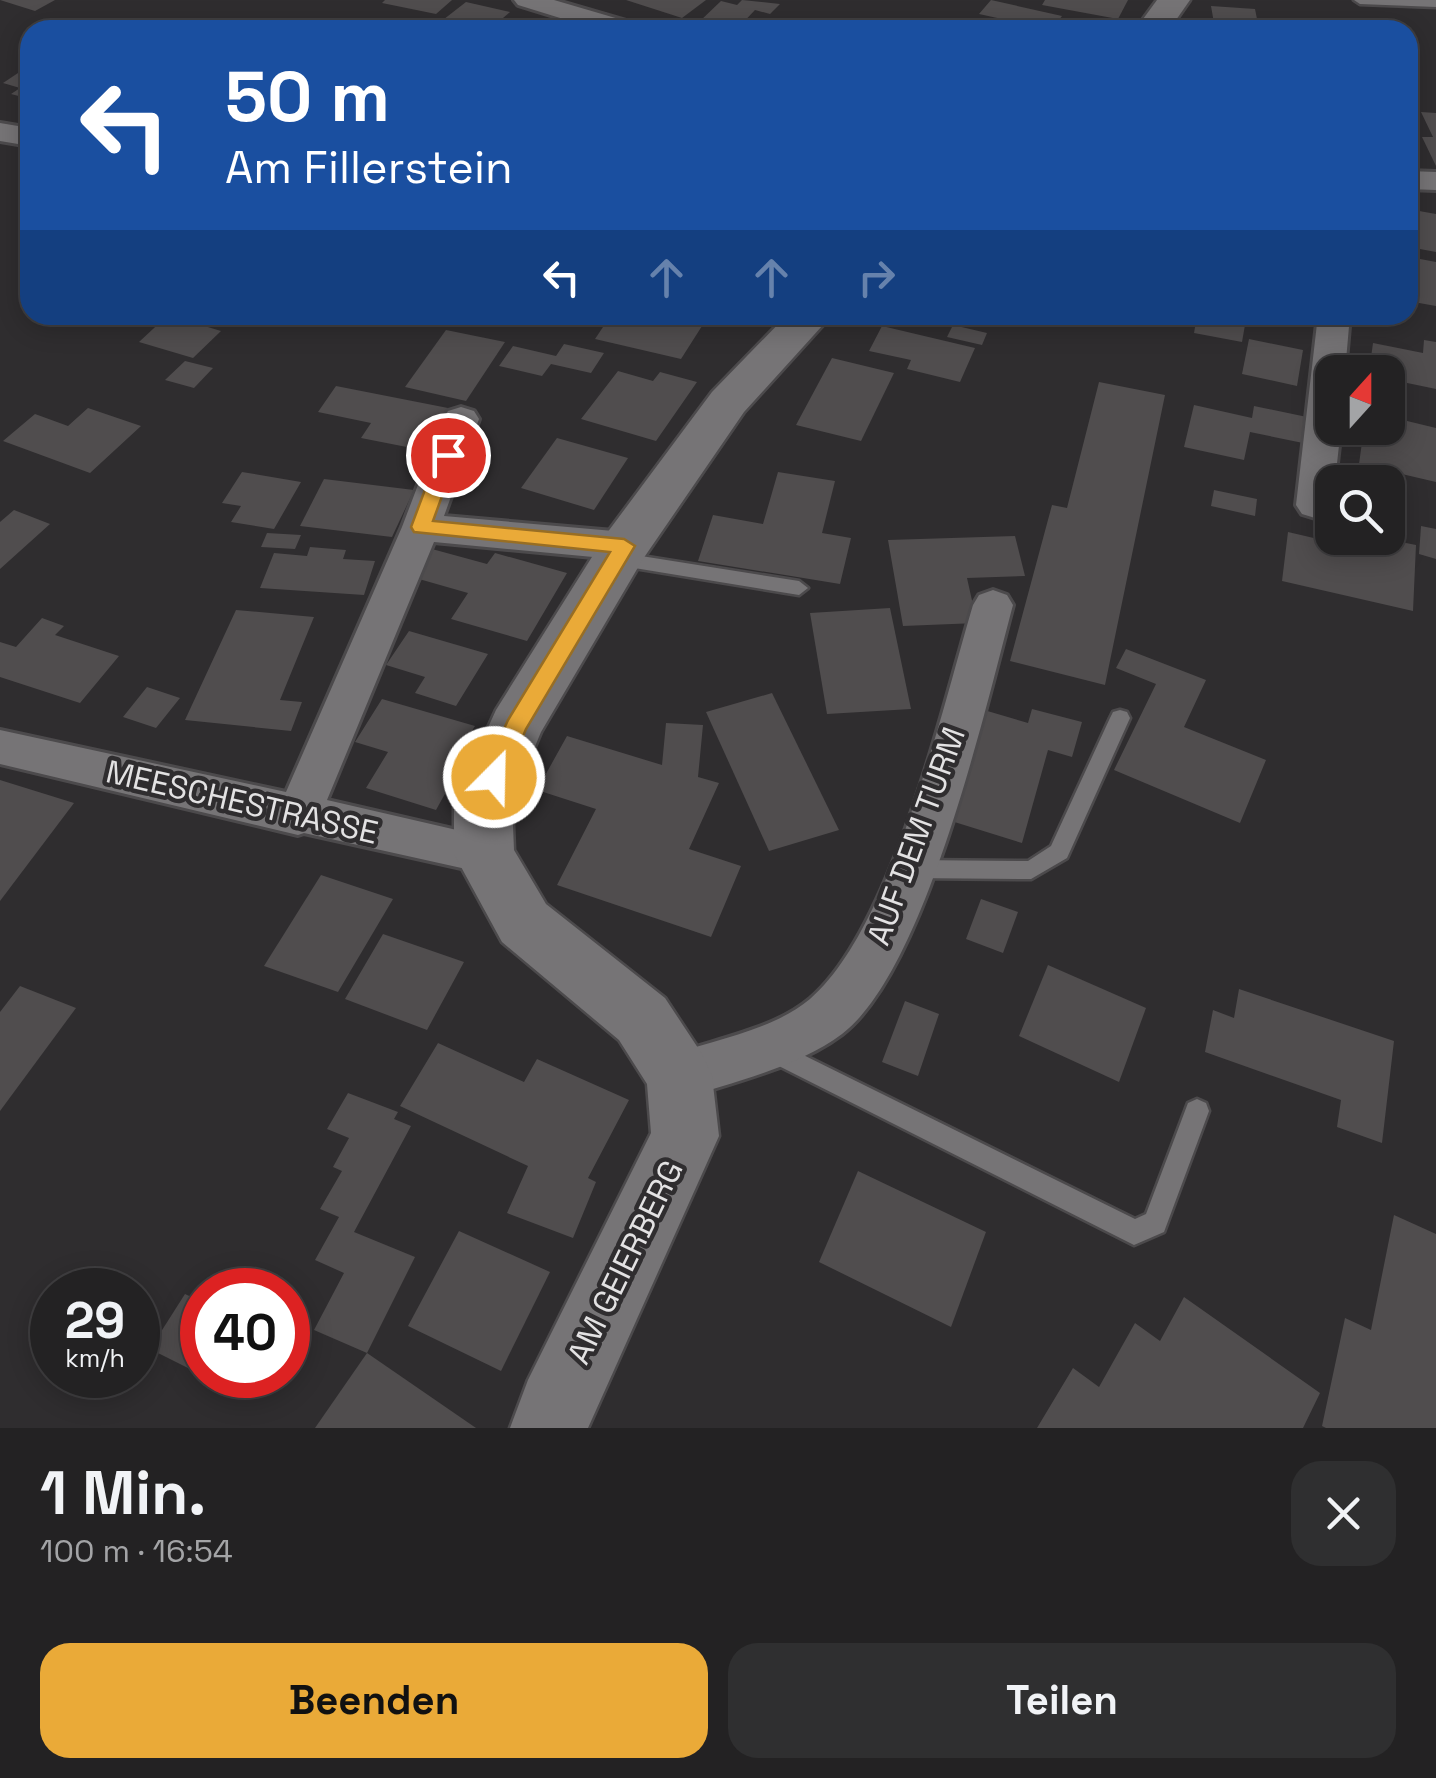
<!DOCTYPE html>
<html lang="de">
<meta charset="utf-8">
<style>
body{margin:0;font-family:"Space Grotesk",sans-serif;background:#2f2f30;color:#f1f3f6;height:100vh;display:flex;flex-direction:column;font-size:38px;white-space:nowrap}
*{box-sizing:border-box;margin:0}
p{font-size:32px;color:#a3a4a6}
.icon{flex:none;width:55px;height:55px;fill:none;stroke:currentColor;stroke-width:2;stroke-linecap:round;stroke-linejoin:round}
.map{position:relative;height:1428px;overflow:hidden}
.details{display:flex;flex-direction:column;background:#232223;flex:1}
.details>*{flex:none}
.guide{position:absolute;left:20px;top:20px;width:1398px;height:305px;border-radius:30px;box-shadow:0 5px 25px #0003,0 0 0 2px #403f41;background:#1a4fa0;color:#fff;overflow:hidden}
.needle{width:65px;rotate:21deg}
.tools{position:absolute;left:1315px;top:355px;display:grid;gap:20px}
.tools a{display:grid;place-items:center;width:90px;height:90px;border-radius:20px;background:#232223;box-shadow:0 5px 25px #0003,0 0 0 2px #403f41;font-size:50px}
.speed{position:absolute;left:30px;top:1268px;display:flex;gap:20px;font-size:50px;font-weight:700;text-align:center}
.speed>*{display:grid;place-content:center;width:130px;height:130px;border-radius:50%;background:#232223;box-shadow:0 5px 25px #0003,0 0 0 2px #403f41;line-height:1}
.speed small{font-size:25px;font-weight:400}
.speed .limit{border:15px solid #d22;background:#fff;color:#111}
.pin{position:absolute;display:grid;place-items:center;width:85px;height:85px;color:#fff;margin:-42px;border:5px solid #fff;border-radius:50%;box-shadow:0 2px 10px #0007}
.me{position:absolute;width:110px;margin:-55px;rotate:23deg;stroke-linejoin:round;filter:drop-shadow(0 0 8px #0008)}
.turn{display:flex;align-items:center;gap:35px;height:210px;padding:0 40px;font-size:45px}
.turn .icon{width:130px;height:130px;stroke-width:2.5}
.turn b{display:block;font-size:70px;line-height:85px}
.lanes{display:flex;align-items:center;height:95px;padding:0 40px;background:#0003;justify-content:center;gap:50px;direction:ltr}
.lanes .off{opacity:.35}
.round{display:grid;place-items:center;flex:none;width:105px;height:105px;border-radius:30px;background:#2f2f30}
.headline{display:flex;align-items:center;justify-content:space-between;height:170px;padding:0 40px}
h1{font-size:60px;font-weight:800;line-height:75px}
.cta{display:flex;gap:20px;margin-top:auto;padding:20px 40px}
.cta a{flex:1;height:115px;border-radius:30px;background:#eaaa38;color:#111;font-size:40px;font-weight:800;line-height:115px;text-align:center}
.cta a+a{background:#2f2f30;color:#f1f3f6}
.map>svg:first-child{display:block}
</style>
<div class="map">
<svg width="1436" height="1428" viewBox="0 0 1436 1428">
<rect width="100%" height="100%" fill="#2f2d2f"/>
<g fill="#504d4e">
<polygon points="0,0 55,0 35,11"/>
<polygon points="385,0 452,0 436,14 382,3"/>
<polygon points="626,0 706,0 682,18"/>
<polygon points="742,0 780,4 770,14 755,10 736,30 699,22 721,1 737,5"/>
<polygon points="991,0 1062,16 1059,20 1099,30 1052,30 979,14"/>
<polygon points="1045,0 1128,0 1118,19 1042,5"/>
<polygon points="466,2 510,12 489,30 430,30"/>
<polygon points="1211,6 1255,9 1257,19 1295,21 1298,30 1215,29"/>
<polygon points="30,65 30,99 11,94 20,88 3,83"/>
<polygon points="1421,112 1436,113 1436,166 1422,137 1433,137"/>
<polygon points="1408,209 1436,214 1436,252 1409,247"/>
<polygon points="1415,258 1436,262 1436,306 1408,301 1408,268 1414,269"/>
<polygon points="168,315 221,331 193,358 139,342"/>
<polygon points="611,315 652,315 702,326 681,359 595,339"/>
<polygon points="1197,316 1245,325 1242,342 1194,333"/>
<polygon points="953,325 987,333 982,345 947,337"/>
<polygon points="882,326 975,348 960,382 907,369 911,360 869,351"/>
<polygon points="446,330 505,342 466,401 405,387"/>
<polygon points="1249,339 1303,350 1297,386 1242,374"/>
<polygon points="1424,340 1436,342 1436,389 1388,379 1388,372 1369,372 1373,343 1423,353"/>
<polygon points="564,344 604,353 591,373 551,364 542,376 499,366 513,346 556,356"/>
<polygon points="832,358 894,373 861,441 796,425"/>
<polygon points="185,361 213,368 194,388 165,380"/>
<polygon points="618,371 653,381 660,372 697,382 656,441 581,419"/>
<polygon points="1099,382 1165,395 1105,685 1010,661 1052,505 1067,508"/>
<polygon points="336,386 448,408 422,450 361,438 371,423 318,412"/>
<polygon points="1194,405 1252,418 1254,406 1307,417 1303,443 1250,432 1244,460 1184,447"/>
<polygon points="88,408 141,426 90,473 3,441 35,414 68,426"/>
<polygon points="1403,420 1436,428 1436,482 1359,464 1364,428 1401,436"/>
<polygon points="557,438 628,458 594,510 521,488"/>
<polygon points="242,472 301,482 274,529 231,522 241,506 222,503"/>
<polygon points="778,472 835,481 822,533 851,538 840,584 698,561 713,515 763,524"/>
<polygon points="324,479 414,490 392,537 300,526"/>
<polygon points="1214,490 1257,499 1255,516 1211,506"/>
<polygon points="14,510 50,524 0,569 0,522"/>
<polygon points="1320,524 1332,527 1332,538 1381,538 1416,545 1413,611 1282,581 1288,532 1318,539"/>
<polygon points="1421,526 1436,529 1436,559 1419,554"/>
<polygon points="267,533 301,535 295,549 261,547"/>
<polygon points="1015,536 1025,576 967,578 977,623 903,626 888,540"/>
<polygon points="310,547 346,550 343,559 375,561 364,595 260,588 274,553 307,556"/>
<polygon points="432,549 487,564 495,553 567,573 527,641 451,619 468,593 412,577"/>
<polygon points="890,608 911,709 827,714 810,613"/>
<polygon points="236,610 314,617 280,700 302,702 291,731 185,720"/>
<polygon points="42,618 64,626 55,635 119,656 80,703 0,677 0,642 16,647"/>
<polygon points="409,631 488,654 456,706 415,693 425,677 386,665"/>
<polygon points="1126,649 1206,680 1184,727 1266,760 1240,823 1114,770 1156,684 1116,668"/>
<polygon points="147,687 180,698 156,728 123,717"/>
<polygon points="772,693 839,830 769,851 706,712"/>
<polygon points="382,699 475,726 464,743 472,745 436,810 366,788 388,752 355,742"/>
<polygon points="1032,709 1082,722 1072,757 1048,750 1022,843 948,820 984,710 1028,723"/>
<polygon points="666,723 703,725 698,777 719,783 689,849 741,866 711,937 557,885 596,809 537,790 567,736 662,765"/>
<polygon points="0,780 74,803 0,901"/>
<polygon points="321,875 393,899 338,992 264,966"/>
<polygon points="981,899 1018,912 1003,953 966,939"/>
<polygon points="383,934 464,962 427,1030 345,999"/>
<polygon points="1048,965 1146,1008 1119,1082 1019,1036"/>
<polygon points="20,986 76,1008 0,1111 0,1012"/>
<polygon points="1239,989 1394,1041 1382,1143 1337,1127 1341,1100 1205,1052 1213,1010 1234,1018"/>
<polygon points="905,1001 939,1014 918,1076 882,1062"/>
<polygon points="438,1043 524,1082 537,1059 629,1100 588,1178 596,1182 573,1238 507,1213 528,1166 400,1106"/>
<polygon points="348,1093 398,1112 394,1119 411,1126 354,1232 415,1257 367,1353 314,1330 344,1273 315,1260 339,1217 320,1209 342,1171 333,1167 349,1138 327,1129"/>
<polygon points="858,1171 986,1232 951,1327 819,1262"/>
<polygon points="1394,1215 1436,1234 1436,1428 1326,1428 1322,1426 1345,1318 1371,1330"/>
<polygon points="459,1231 550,1272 501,1371 408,1326"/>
<polygon points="185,1294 202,1302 202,1375 150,1349"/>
<polygon points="1184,1297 1320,1393 1303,1428 1037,1428 1073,1368 1099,1387 1135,1323 1160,1341"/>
<polygon points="367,1353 476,1428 315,1428"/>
</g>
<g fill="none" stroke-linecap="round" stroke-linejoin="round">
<g stroke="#4c4a4c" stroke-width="5">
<g id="lane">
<polygon points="1354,0 1436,0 1436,7 1360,4"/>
<polygon points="616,552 799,581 808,588 799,595 610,564 607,559 610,554"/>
<polygon points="1120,710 1127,712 1130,718 1067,858 1031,879 911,878 903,876 900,869 903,862 911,860 1028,861 1051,846 1110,718 1113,712"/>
<polygon points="769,1038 1135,1219 1146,1214 1188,1103 1197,1099 1206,1103 1209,1111 1164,1232 1134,1245 761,1057 757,1049 761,1041"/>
</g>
</g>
<g stroke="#4c4a4c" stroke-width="6">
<g id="street">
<polygon points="514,0 554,0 636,24 640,30 599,30 518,5"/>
<polygon points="0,123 30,128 30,146 0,141"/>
<polygon points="1408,171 1436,172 1436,190 1408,189"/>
<polygon points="1318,315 1350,315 1345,372 1332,372 1332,428 1341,428 1332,507 1328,514 1315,518 1302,514 1296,505"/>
<polygon points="461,407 474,411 479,419 444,516 625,532 639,536 644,546 639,556 625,560 434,542 327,800 500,840 507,854 500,868 484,873 304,833 298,835 0,764 0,730 286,792 402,527 443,419 448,411"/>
<path d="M993,590L1007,595L1013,605C985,709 926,970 842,1034C797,1068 731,1082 679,1100L661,1093L653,1076L661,1059C708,1040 771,1032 810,999C892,929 942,709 973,605L979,595Z"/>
</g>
</g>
<g stroke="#4c4a4c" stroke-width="5">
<g id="secondary">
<polygon points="1157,0 1190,0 1169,30 1135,30"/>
<polygon points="787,315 832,315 744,412 643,559 541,732 512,802 514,850 546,904 665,998 702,1054 712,1076 719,1136 588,1428 510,1428 528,1380 651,1133 647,1084 619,1040 502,942 454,854 454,802 496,710 607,533 712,392"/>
</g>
</g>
<use href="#lane" fill="#767476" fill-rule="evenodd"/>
<use href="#street" fill="#767476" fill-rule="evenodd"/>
<use href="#secondary" fill="#767476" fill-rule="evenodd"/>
</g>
<polygon fill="#eaaa38" stroke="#986e24" stroke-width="2.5" points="448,449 457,455 433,521 624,539 635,546 526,729 503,784 486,784 482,777 508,720 610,552 414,532 411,527 438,455"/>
<g text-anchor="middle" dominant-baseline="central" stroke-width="9" stroke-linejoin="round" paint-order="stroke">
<g font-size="32" fill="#e3e2e3" stroke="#2f2d2f">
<text transform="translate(242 802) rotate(13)">MEESCHESTRASSE</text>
<text transform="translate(916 836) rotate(-70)">AUF DEM TURM</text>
<text transform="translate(625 1262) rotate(-64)">AM GEIERBERG</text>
</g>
</g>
</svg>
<div class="tools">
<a><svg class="needle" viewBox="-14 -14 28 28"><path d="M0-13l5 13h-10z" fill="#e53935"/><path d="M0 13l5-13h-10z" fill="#a3a4a6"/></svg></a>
<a><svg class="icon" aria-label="search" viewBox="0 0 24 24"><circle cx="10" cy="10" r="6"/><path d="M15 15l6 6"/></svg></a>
</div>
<div class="speed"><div>29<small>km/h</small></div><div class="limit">40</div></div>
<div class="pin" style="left:448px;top:455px;background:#d93025"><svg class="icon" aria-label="arrive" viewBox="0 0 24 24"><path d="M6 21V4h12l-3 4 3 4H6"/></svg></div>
<svg class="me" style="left:494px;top:777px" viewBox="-20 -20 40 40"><circle r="17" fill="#eaaa38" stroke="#fff" stroke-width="3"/><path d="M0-11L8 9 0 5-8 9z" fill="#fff"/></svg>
<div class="guide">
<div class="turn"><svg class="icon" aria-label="left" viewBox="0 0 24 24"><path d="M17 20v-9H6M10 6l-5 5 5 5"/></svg><div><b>50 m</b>Am Fillerstein</div></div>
<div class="lanes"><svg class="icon" aria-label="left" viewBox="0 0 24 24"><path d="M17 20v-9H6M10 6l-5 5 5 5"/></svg><svg class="icon off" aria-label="ahead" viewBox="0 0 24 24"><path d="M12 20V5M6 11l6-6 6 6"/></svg><svg class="icon off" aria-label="ahead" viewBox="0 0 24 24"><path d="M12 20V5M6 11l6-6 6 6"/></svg><svg class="icon off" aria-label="right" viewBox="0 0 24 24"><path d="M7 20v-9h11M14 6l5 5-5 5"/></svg></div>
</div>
</div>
<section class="details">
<div class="headline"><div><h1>1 Min.</h1><p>100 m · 16:54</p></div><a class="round"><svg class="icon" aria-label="close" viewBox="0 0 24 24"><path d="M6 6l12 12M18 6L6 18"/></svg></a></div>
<div class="cta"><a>Beenden</a><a>Teilen</a></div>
</section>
